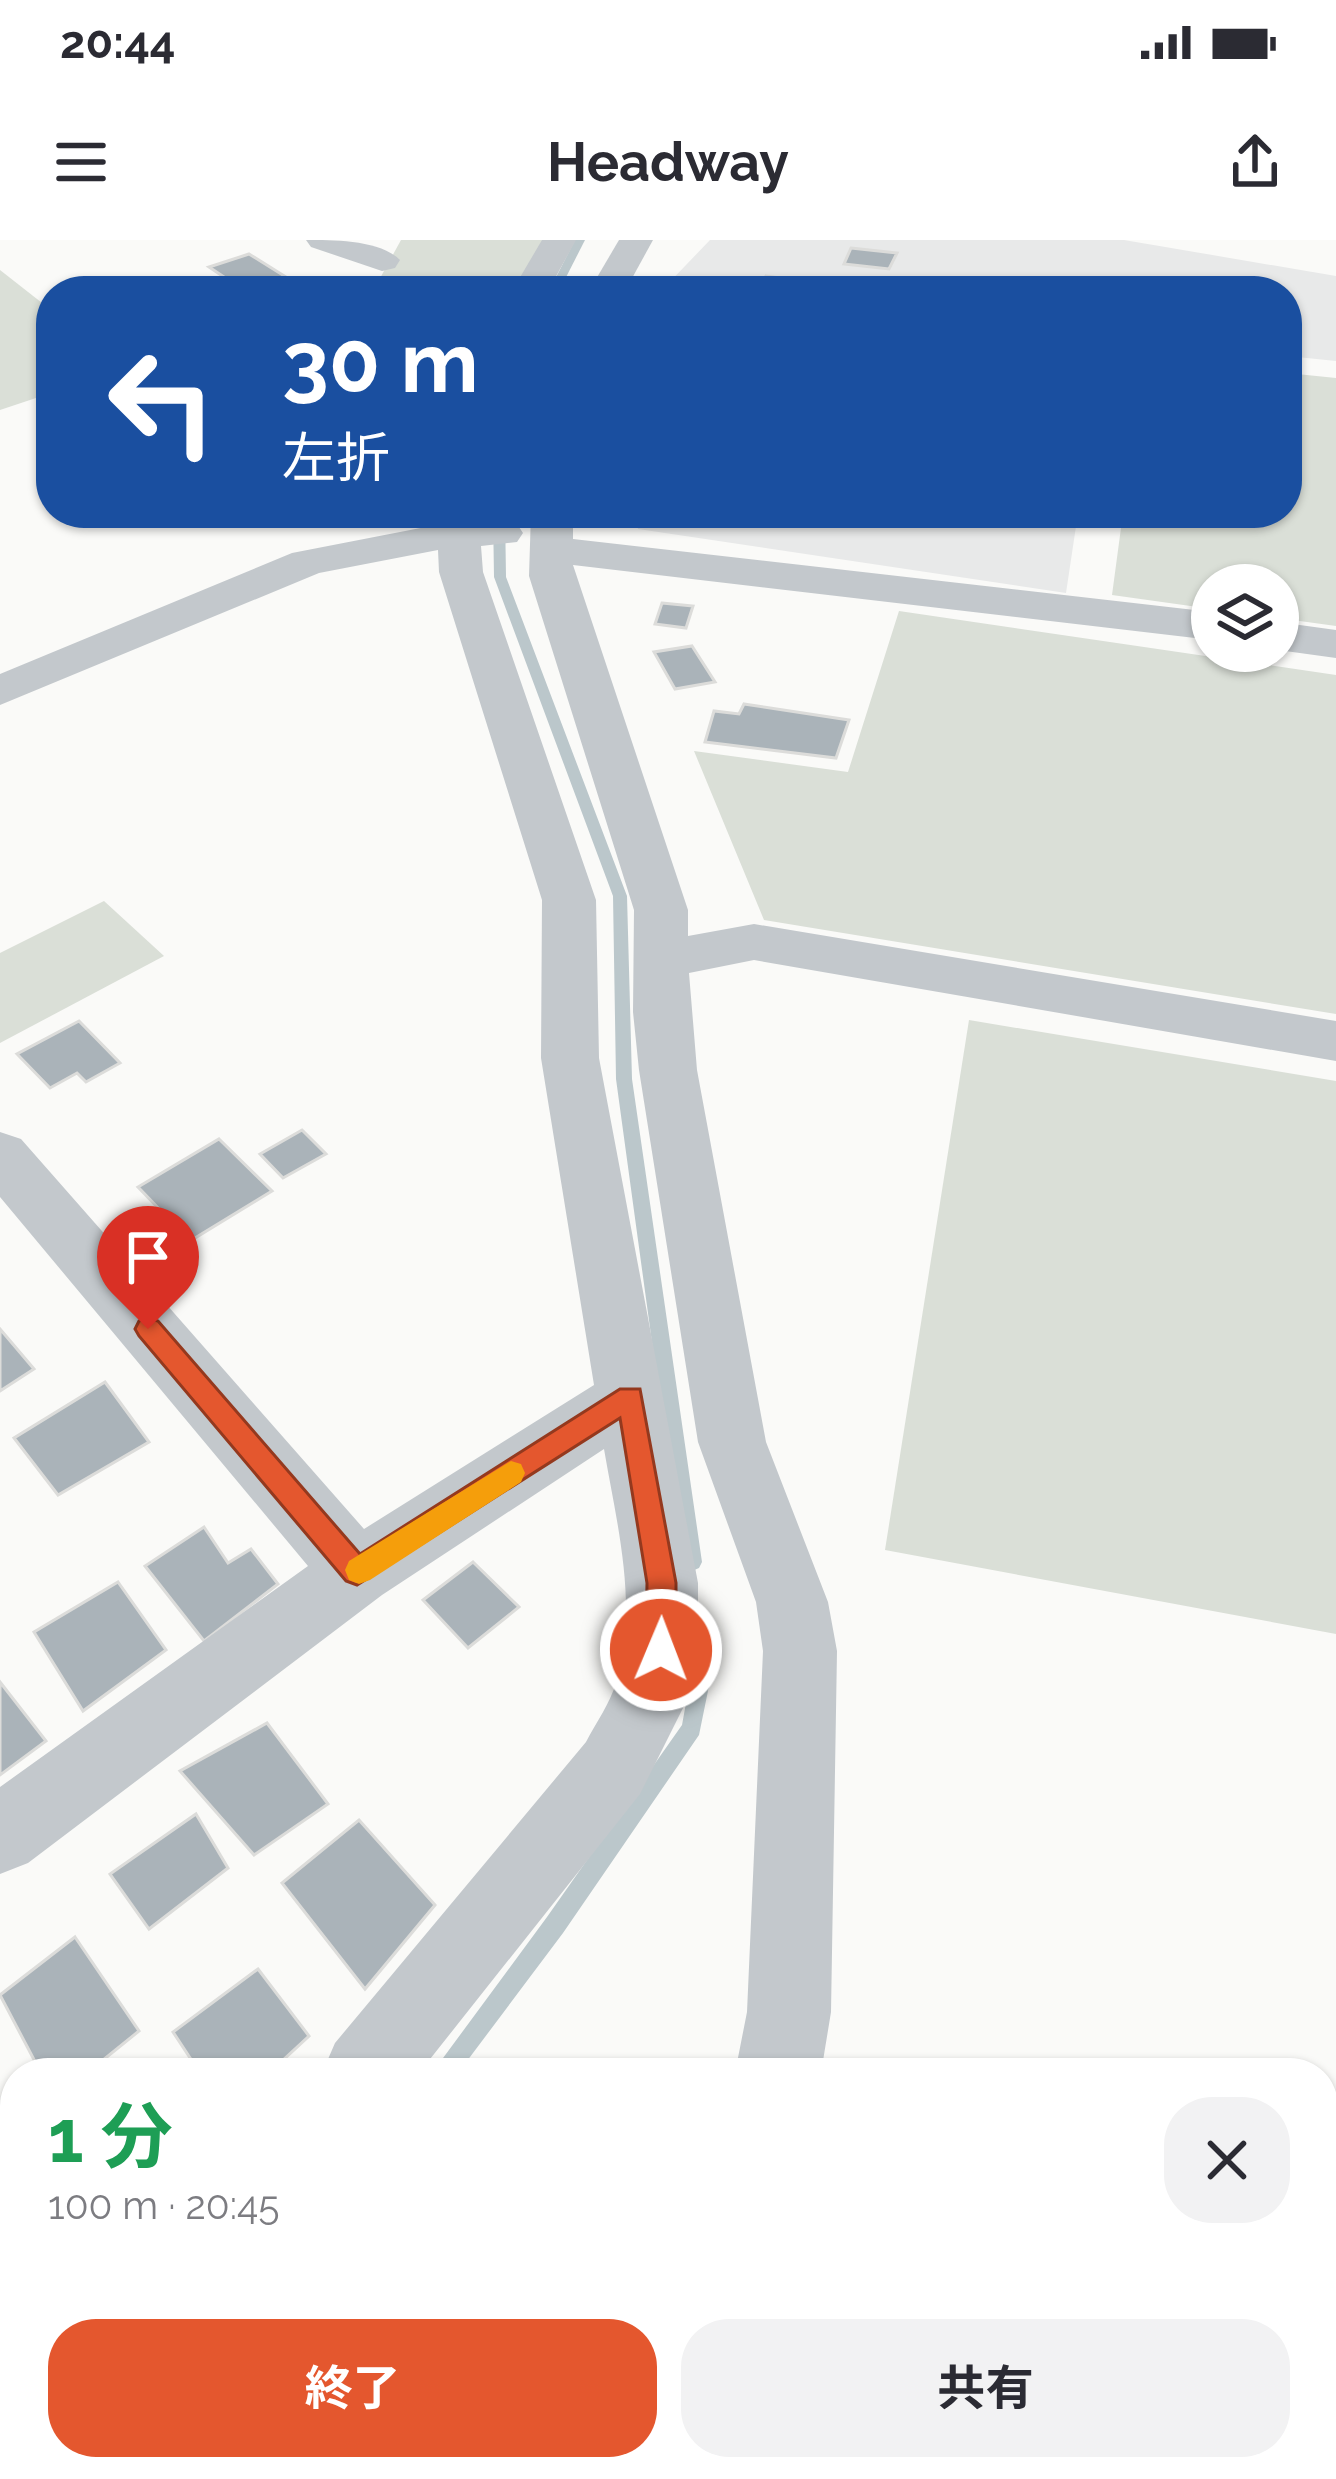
<!DOCTYPE html>
<html lang="ja">
<meta charset="utf-8">
<style>
body{margin:0;font-family:Raleway,"Noto Sans JP",sans-serif;background:#f2f2f3;color:#2b2b33;height:100vh;display:flex;flex-direction:column;font-size:45px;white-space:nowrap}
*{box-sizing:border-box;margin:0}
p{font-size:39px;color:#7c7c81}
.icon{flex:none;width:66px;height:66px;fill:none;stroke:currentColor;stroke-width:2;stroke-linecap:round;stroke-linejoin:round}
.map{position:relative;flex:1;overflow:hidden}
.sheet{position:absolute;left:0px;top:1818px;width:1338px;height:423px;display:flex;flex-direction:column;background:#fff;border-radius:48px 48px 0 0;box-shadow:0 3px 9px #0004}
.sheet>*{flex:none}
.banner{position:absolute;left:36px;top:36px;width:1266px;height:252px;border-radius:48px;box-shadow:0 3px 9px #0004;background:#1a4fa0;color:#fff;overflow:hidden}
.tools{position:absolute;left:1191px;top:324px;display:grid;gap:24px}
.tools a{display:grid;place-items:center;width:108px;height:108px;border-radius:50%;background:#fff;box-shadow:0 3px 9px #0004;font-size:60px}
.pin{position:absolute;display:grid;place-items:center;width:102px;height:102px;color:#fff;margin:-123px -51px;border-radius:50% 50% 50% 0;rotate:-45deg;box-shadow:0 0 12px #0007}
.pin .icon{rotate:45deg}
.me{position:absolute;width:132px;margin:-66px;rotate:1deg;stroke-linejoin:round;filter:drop-shadow(0 0 9px #0008)}
.turn{display:flex;align-items:center;gap:42px;height:252px;padding:0 48px;font-size:54px}
.turn .icon{width:156px;height:156px;stroke-width:2.5}
.turn b{display:block;font-size:84px;line-height:102px}
.round{display:grid;place-items:center;flex:none;width:126px;height:126px;border-radius:48px;background:#f2f2f3}
.overview{display:flex;align-items:center;justify-content:space-between;height:204px;padding:0 48px}
h1{font-size:72px;font-weight:700;line-height:90px;color:#1e9e55}
.primary-button{display:flex;gap:24px;margin-top:auto;padding:24px 48px}
.primary-button a{flex:1;height:138px;border-radius:48px;background:#e4572e;color:#fff;font-size:48px;font-weight:700;line-height:138px;text-align:center}
.primary-button a+a{background:#f2f2f3;color:#2b2b33}
.status{display:flex;justify-content:space-between;align-items:center;height:84px;padding:0 60px;background:#fff;direction:ltr}
.status svg{height:33px;fill:currentColor}
header{display:flex;justify-content:space-between;align-items:center;height:156px;padding:0 48px;background:#fff;font-size:54px;font-weight:700}
.map>svg:first-child{display:block}
</style>
<div class="status"><b>20:44</b><svg viewBox="0 0 49 12"><path d="M0 12V9h3v3zM5 12V6h3v6zM10 12V3h3v9zM15 12V0h3v12zM26 1h20v11H26zM47 4h2v5h-2z"/></svg></div>
<header><svg class="icon" aria-label="menu" viewBox="0 0 24 24"><path d="M4 6h16M4 12h16M4 18h16"/></svg>Headway<svg class="icon" aria-label="share" viewBox="0 0 24 24"><path d="M12 15V3M7 8l5-5 5 5M5 13v7h14v-7"/></svg></header>
<div class="map">
<svg width="1336" height="2239" viewBox="0 0 1336 2239">
<rect width="100%" height="100%" fill="#fafaf8"/>
<g fill="#e8e9e9">
<polygon points="710,0 1124,0 1336,36 1336,121 1287,116 1287,51 661,51"/>
<polygon points="635,273 1078,273 1066,353 638,289"/>
</g>
<g fill="#dadfd7">
<polygon points="401,0 547,0 518,51 373,51"/>
<polygon points="0,30 51,70 51,153 0,170"/>
<polygon points="1287,133 1336,138 1336,386 1278,378 1278,345 1212,345 1212,369 1112,355 1123,273 1287,273"/>
<polygon points="899,371 1336,435 1336,774 764,680 694,511 848,532"/>
<polygon points="104,661 164,716 0,803 0,713"/>
<polygon points="969,780 1336,841 1336,1394 885,1310"/>
</g>
<g fill="none" stroke-linecap="round" stroke-linejoin="round">
<g fill="#bbc7cb" fill-rule="evenodd">
<polygon points="575,0 585,0 559,51 549,51"/>
<polygon points="493,273 505,273 506,337 627,656 632,839 702,1322 699,1328 692,1331 685,1328 682,1322 616,839 613,656 494,337"/>
<polygon points="696,1364 703,1367 706,1373 710,1441 699,1495 563,1693 458,1833 432,1833 547,1677 682,1485 690,1441 686,1373 689,1367"/>
<polygon points="130,2226 160,2226 153,2239 123,2239"/>
</g>
</g>
<g fill="#aab3b9" stroke="#dcdcda" stroke-width="3">
<polygon points="851,8 897,13 889,29 844,24"/>
<polygon points="249,14 286,37 245,51 209,27"/>
<polygon points="766,36 815,43 810,51 757,51"/>
<polygon points="195,38 217,51 162,50"/>
<polygon points="924,40 1004,51 918,51"/>
<polygon points="662,363 693,366 686,388 655,384"/>
<polygon points="692,406 715,442 675,449 654,412"/>
<polygon points="744,464 849,480 836,518 705,502 714,471 739,474"/>
<polygon points="79,781 120,823 86,842 77,833 50,848 17,814"/>
<polygon points="302,890 326,914 283,938 260,914"/>
<polygon points="219,899 272,951 190,1001 138,947"/>
<polygon points="0,1089 34,1129 0,1151"/>
<polygon points="105,1142 149,1202 58,1255 14,1198"/>
<polygon points="204,1287 228,1323 251,1309 278,1344 204,1401 145,1326"/>
<polygon points="473,1322 519,1367 468,1408 423,1360"/>
<polygon points="118,1342 166,1410 83,1471 34,1392"/>
<polygon points="0,1442 46,1501 0,1535"/>
<polygon points="267,1483 328,1564 254,1615 180,1531"/>
<polygon points="196,1574 228,1628 149,1689 110,1634"/>
<polygon points="359,1580 435,1665 365,1749 282,1643"/>
<polygon points="75,1697 139,1791 87,1833 41,1833 0,1755"/>
<polygon points="258,1729 309,1796 269,1833 200,1833 173,1792"/>
<polygon points="15,1889 15,2065 1,2076 0,1900"/>
<polygon points="415,2226 430,2226 470,2239 412,2239"/>
</g>
<g fill="none" stroke-linecap="round" stroke-linejoin="round">
<g fill="#c3c8cc" fill-rule="evenodd">
<path d="M306,0C335,0 380,0 400,20L395,28L382,31L311,7Z"/>
<polygon points="542,0 576,0 548,51 512,51"/>
<polygon points="619,0 653,0 625,51 589,51"/>
<path d="M436,273H478L479,281L517,284L523,293L517,302L481,306L483,332L596,660L599,818L698,1343V1410L689,1456L640,1554L419,1833H322L335,1803L586,1502C596,1483 610,1463 616,1443C639,1367 617,1285 604,1209L382,1355L28,1623L0,1634V1547L308,1326L0,957V892L21,899L364,1289L594,1145L541,818L542,660L439,332L438,310L319,333L0,465V434L292,313L436,285Z"/>
<polygon points="531,273 573,273 573,299 1212,372 1212,400 573,325 688,670 688,696 754,684 1336,781 1336,821 754,720 689,733 697,830 766,1202 828,1362 837,1411 831,1772 821,1833 735,1833 747,1772 763,1411 756,1362 698,1202 639,830 633,772 634,670 529,336"/>
<polygon points="1278,382 1336,390 1336,418 1278,410"/>
<polygon points="15,2190 15,2226 92,2226 87,2239 0,2239 0,2204"/>
<polygon points="663,2226 759,2226 757,2239 659,2239"/>
</g>
</g>
<polygon fill="#e4572e" stroke="#94391e" stroke-width="3" points="148,1078 158,1081 360,1314 620,1149 640,1149 676,1343 676,1410 672,1420 661,1424 650,1420 646,1410 647,1343 620,1178 357,1345 346,1341 139,1096 135,1089 139,1081"/>
<polygon fill="#f59e0b" points="511,1221 521,1224 525,1233 521,1242 370,1340 359,1344 349,1340 345,1330 349,1321"/>
</svg>
<div class="tools">
<a><svg class="icon" aria-label="layers" viewBox="0 0 24 24"><path d="M12 4l9 5-9 5-9-5zM3 14l9 5 9-5"/></svg></a>
</div>
<div class="pin" style="left:148px;top:1089px;background:#d93025"><svg class="icon" aria-label="arrive" viewBox="0 0 24 24"><path d="M6 21V4h12l-3 4 3 4H6"/></svg></div>
<svg class="me" style="left:661px;top:1410px" viewBox="-20 -20 40 40"><circle r="17" fill="#e4572e" stroke="#fff" stroke-width="3"/><path d="M0-11L8 9 0 5-8 9z" fill="#fff"/></svg>
<div class="banner">
<div class="turn"><svg class="icon" aria-label="left" viewBox="0 0 24 24"><path d="M17 20v-9H6M10 6l-5 5 5 5"/></svg><div><b>30 m</b>左折</div></div>
</div>
<section class="sheet">
<div class="overview"><div><h1>1 分</h1><p>100 m · 20:45</p></div><a class="round"><svg class="icon" aria-label="close" viewBox="0 0 24 24"><path d="M6 6l12 12M18 6L6 18"/></svg></a></div>
<div class="primary-button"><a>終了</a><a>共有</a></div>
</section>
</div>
